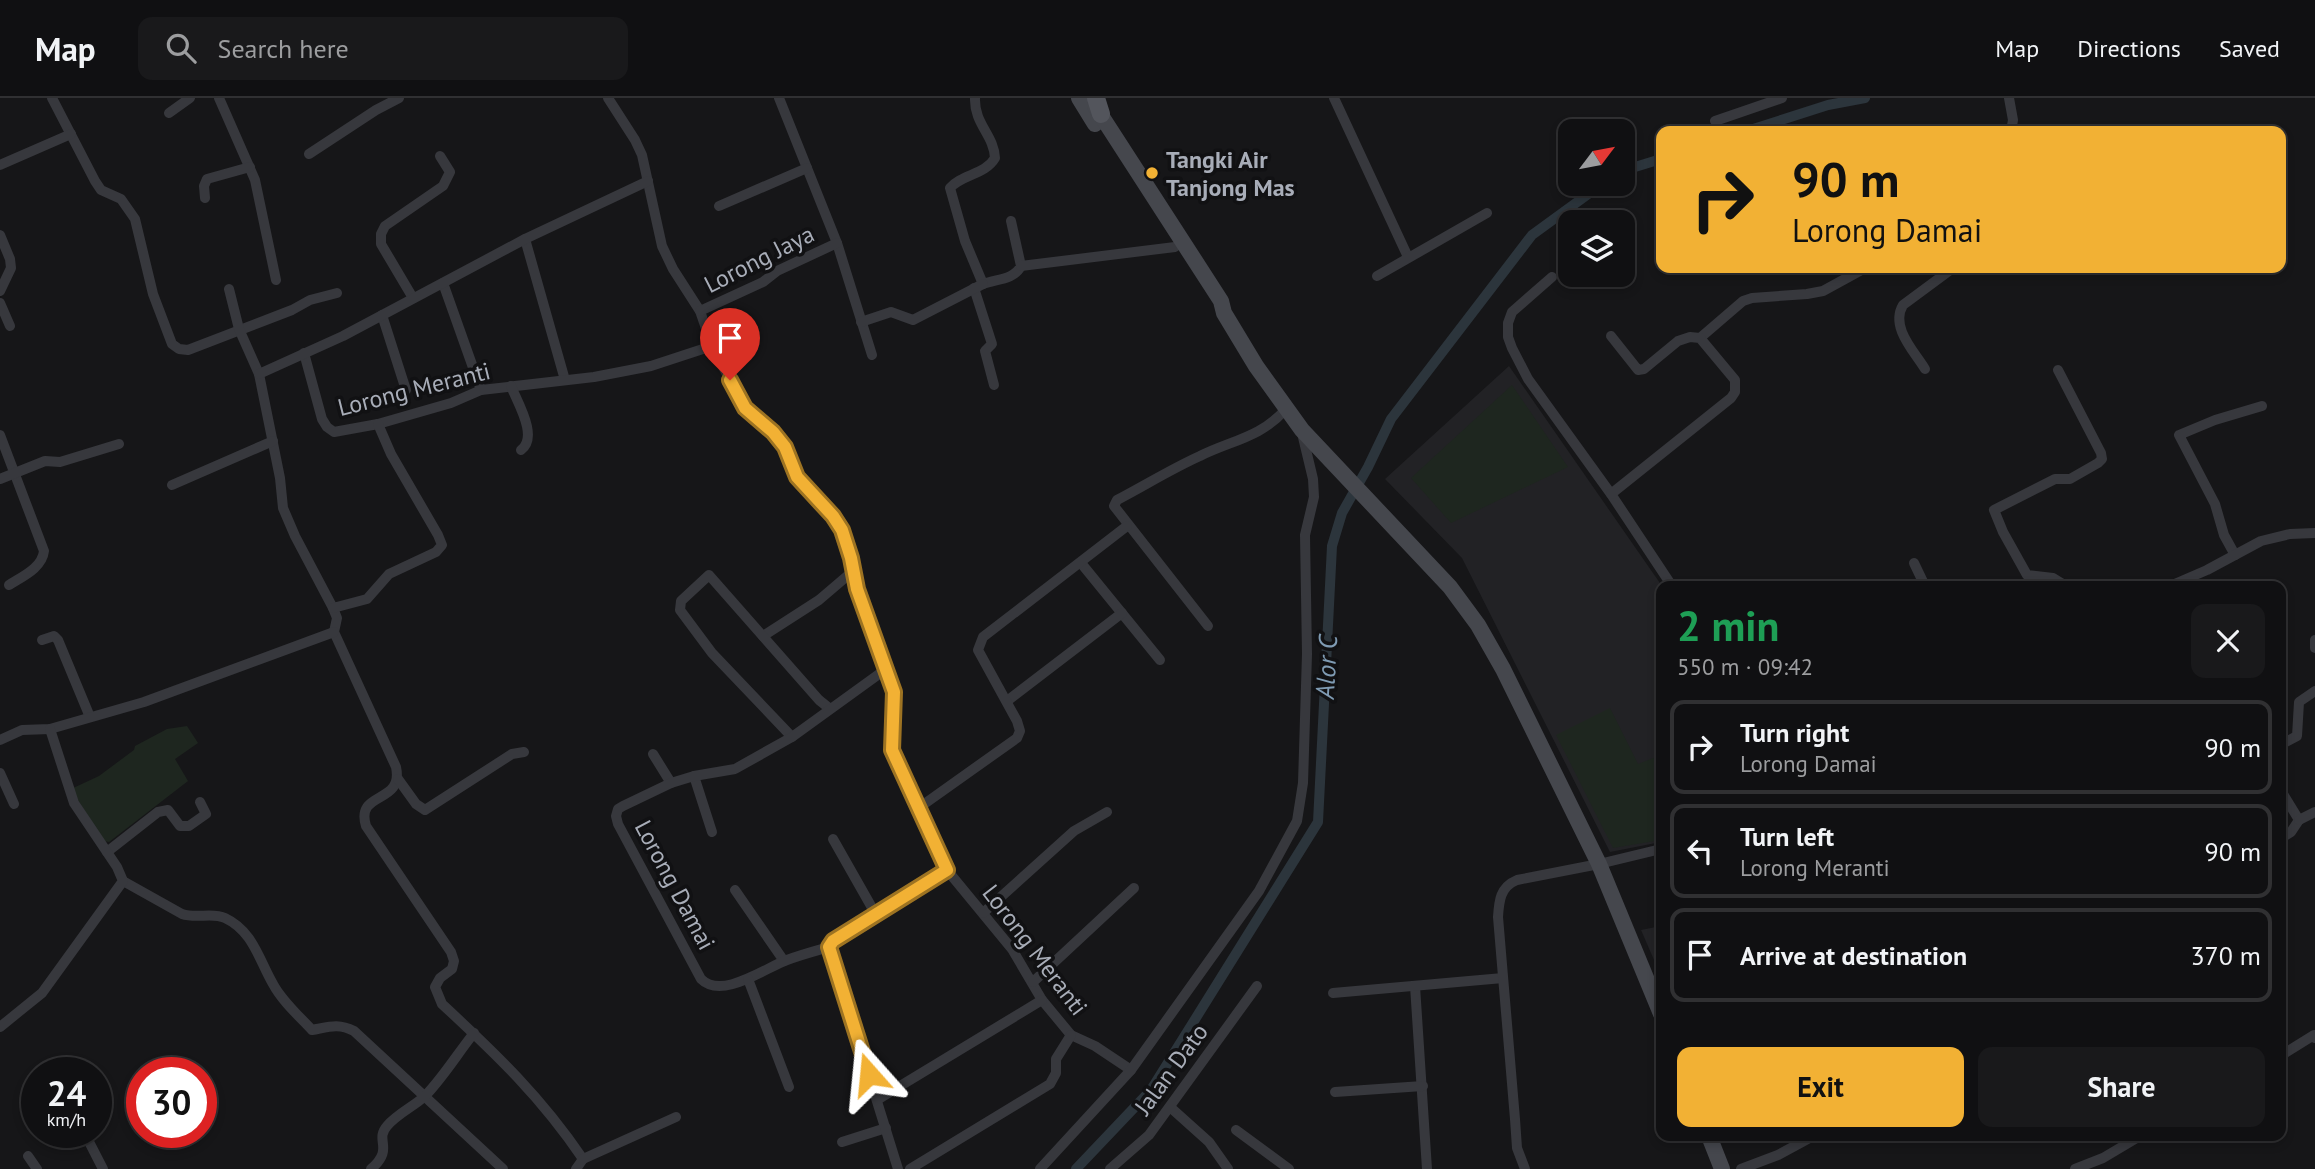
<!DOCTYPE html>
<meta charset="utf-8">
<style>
body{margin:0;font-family:"PT Sans",sans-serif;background:#19191b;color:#f1f3f6;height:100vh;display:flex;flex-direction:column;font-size:26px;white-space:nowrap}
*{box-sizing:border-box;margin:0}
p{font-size:23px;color:#9c9d9f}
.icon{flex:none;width:38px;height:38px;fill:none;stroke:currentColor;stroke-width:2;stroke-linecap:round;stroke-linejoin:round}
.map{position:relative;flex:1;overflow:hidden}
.sheet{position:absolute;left:1656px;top:483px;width:630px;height:560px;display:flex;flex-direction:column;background:#101012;border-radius:14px;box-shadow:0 4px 10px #0003,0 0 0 2px #303032}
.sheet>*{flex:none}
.banner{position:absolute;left:1656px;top:28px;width:630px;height:147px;border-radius:14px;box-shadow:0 4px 10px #0003,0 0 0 2px #303032;background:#f2b134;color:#111;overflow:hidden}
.needle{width:46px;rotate:58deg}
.buttons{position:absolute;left:1558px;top:21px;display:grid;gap:14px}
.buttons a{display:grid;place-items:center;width:77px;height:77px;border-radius:14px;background:#101012;box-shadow:0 4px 10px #0003,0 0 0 2px #303032;font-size:35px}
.speed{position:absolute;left:21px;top:959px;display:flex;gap:14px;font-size:35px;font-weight:700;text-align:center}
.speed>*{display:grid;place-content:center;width:91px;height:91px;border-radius:50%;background:#101012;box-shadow:0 4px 10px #0003,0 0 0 2px #303032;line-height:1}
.speed small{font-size:18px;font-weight:400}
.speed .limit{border:10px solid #d22;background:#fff;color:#111}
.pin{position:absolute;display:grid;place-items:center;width:60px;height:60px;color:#fff;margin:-72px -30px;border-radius:50% 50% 50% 0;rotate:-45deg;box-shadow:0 0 7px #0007}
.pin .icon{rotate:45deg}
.me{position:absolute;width:77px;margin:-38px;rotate:342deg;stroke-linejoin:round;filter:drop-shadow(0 0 5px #0008)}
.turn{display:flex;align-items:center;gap:24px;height:147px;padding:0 21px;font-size:32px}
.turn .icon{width:91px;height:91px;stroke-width:2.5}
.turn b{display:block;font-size:49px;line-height:60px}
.round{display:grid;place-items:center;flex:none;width:74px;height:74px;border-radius:14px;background:#19191b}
.summary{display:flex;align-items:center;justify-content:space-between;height:119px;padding:0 21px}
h1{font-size:42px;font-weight:800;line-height:52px;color:#1e9e55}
.action{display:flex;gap:14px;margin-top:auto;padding:14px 21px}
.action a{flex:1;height:80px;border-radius:14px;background:#f2b134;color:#111;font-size:28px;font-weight:800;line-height:80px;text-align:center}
.action a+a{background:#19191b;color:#f1f3f6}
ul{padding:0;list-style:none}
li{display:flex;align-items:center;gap:21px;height:94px;margin:0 14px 10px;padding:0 7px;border:4px solid #303032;border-radius:14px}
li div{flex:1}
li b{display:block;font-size:26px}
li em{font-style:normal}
header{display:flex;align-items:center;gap:42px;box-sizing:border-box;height:98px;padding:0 35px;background:#101012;border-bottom:2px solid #303032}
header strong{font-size:33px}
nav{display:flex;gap:38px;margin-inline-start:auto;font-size:24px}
.search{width:490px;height:63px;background:#19191b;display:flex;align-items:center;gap:18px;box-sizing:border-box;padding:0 24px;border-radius:14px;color:#9c9d9f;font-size:26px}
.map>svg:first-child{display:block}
</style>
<header>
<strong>Map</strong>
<div class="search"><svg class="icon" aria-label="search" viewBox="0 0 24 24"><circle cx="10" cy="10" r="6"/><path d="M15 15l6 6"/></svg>Search here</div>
<nav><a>Map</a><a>Directions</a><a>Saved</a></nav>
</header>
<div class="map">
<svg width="2315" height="1071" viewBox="0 0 2315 1071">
<rect width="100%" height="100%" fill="#161618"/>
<g fill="#222225">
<polygon points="1509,268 1662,488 1661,744 1610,754 1462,460 1385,381"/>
<polygon points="1661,828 1661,878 1641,832"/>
</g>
<g fill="#1e261f">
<polygon points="1512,287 1568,369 1451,425 1411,380"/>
<polygon points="1610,610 1638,666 1661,657 1661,704 1654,707 1661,721 1661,742 1613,750 1556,637"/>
<polygon points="187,628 198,645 175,661 188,683 109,744 104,743 71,691 99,678 134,652 135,648 167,631"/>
</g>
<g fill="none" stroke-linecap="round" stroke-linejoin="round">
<g stroke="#2c353c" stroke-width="10">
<polyline points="1747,33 1828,7 1865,0"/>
<polyline points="1622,73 1661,61"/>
<polyline points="1076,1071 1151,992 1318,724 1332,448 1342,415 1368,369 1391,321 1532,137 1602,86"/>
</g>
<g stroke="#37383d" stroke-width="10">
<polyline points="52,0 95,83 101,92 121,101 135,121 153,196 172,246 179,251 188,252 292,212 310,202 337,195"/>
<polyline points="219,0 255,82 276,182"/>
<polyline points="608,0 635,42 642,57 662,148 673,171 700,213 712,248 730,282 745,310 760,321 784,349 797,379 833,418 842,432 851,460 857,491 894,594 892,651 947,772 1012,851 1042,902 1071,937 1095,948 1131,972"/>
<polyline points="779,0 837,145 872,257"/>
<path d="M975,0C974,26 994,37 995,60C985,77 962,76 950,90L965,143L983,186C996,181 1014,182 1021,168L1011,123"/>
<polyline points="1334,0 1408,159"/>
<polyline points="2009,0 2013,22 2011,33"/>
<polyline points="169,15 190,0"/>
<polyline points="1715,23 1782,0"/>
<polyline points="309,56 376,12 399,0"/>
<polyline points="0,67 71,36"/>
<polyline points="205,100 204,88 207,81 250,69"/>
<polyline points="719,108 807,70"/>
<polyline points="0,137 10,161 11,170 0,193"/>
<polyline points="525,141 565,282"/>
<polyline points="1021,168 1175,149"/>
<polyline points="1377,178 1487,115"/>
<polyline points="1552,179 1512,214 1508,225 1508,239 1512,250 1528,281 1611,396 1672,488"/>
<polyline points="443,185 481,292"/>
<polyline points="974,190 992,246 985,253 994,287"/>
<path d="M229,191L239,231L259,276L280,380L283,410L295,438L333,510L337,520L334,534L396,669C404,707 355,692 366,728L451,854L454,863L452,871L440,880L435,889L442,906C497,957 541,999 583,1061"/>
<polyline points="413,200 381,146 381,136 385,128 443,88 450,74 440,58"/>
<polyline points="0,205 10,228"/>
<polyline points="700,213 763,184 777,173 837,145"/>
<polyline points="382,217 406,292"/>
<polyline points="861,224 891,214 913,222 983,186"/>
<polyline points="1700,240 1743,203 1752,200 1807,196 1823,193 1865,170"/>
<polyline points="304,255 322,321 327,329 334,334 378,326 451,305 481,292 594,279 651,268 712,248"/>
<path d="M1925,271C1914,253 1890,229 1903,207L1953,170"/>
<polyline points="2058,272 2101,355 2102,361 2098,365 2070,381 2055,381 1994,412 2003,434 2027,477 2053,480 2066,488"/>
<polyline points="259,276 343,238 525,141 648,83"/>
<path d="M511,288C517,304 539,339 521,352"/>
<path d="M0,337L44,453C42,470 23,478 9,487"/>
<polyline points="0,381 45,363 60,364 119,346"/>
<polyline points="172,387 273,343"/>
<polyline points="1611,396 1731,300 1735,294 1735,282 1700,240 1690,239 1678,243 1644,271 1638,272 1611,238"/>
<polyline points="2235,457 2224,437 2215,406 2179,337 2215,322 2262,308"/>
<polyline points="1081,465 1160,562"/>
<polyline points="1914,465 1925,488"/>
<polyline points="2170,488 2207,472 2261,443 2290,436 2315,435"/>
<polyline points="333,510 367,501 389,476 436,454 442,447 438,437 391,356 378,326"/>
<path d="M1208,528L1114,408L1117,402C1144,388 1171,371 1200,358C1232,342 1260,340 1286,311"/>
<polyline points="763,538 819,502 853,473"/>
<polyline points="42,542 54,538 58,542 90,619"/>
<polyline points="2315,542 2315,550"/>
<polyline points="1007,603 1122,515"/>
<polyline points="792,639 712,555 680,512 681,503 709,477 819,602 829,610"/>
<polyline points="0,642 22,632 50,631 144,604 334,534"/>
<polyline points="2280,647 2297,638 2299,604 2315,593"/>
<polyline points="653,656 671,685"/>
<polyline points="0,675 14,706"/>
<polyline points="694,678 712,734"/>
<polyline points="398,681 416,706 425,712 512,656 524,654"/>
<polyline points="2280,691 2299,722 2291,734 2280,741"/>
<polyline points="920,709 1017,640 1020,633 1017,623 978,552 983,539 1127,428"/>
<polyline points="2299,722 2315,714"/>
<polyline points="833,741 875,815"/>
<polyline points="107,754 158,714 168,712 180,728 189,728 206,716 200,704"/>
<path d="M123,783L182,816C197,821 212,814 225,820C253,833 259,862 273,886C282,903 299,918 312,932C329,929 338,925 354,933L503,1071"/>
<polyline points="735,792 784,863"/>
<polyline points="983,815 1074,733 1107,714"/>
<path d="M829,849C815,853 800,857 787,862C765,870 722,902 701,881L618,726L616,718L618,711L623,708L671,685L694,678L735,671L792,639L886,571"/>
<polyline points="748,881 789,989"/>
<polyline points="1033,884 1134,790"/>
<polyline points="1415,888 1427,1071"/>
<polyline points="1333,895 1503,880"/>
<polyline points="0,929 42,895 123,783 117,769 74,705 50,631"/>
<polyline points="2280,958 2314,937 2315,940"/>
<polyline points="1335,994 1423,988"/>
<polyline points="877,1002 1042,902"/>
<polyline points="1170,1009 1209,1044 1228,1071"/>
<polyline points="1236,1032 1289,1071"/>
<polyline points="84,1034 103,1071"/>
<polyline points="842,1044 886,1030"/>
<polyline points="28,1058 37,1071"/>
<path d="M371,1071C395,1050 374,1043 387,1028C398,1015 415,1008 426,997C444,978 458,955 474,935"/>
<polyline points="576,1071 583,1061 676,1019"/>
<polyline points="898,1071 829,849 833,843 947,772"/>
<polyline points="910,1071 1050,986 1056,975 1056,961 1071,937"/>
<polyline points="1040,1071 1131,972 1259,793 1297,723 1303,685 1307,556 1305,437 1314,399 1313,381 1302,335"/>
<polyline points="1110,1071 1149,1037 1257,888"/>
<path d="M1525,1071L1517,1050L1515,1021L1498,819C1499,803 1500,789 1517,782L1599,766L1661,751"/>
<polyline points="1741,1071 1778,1057 1813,1038"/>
<polyline points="2075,1071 2103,1060 2140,1038"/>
</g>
<g stroke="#45474d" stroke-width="16">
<polyline points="1079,0 1095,26"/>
<polyline points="1095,8 1221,203 1224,215 1256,268 1302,332 1450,489 1478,527 1503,571 1599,766 1661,916"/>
<polyline points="1709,1038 1722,1071"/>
</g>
<polyline stroke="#53555c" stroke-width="18" points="1096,0 1101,16"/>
</g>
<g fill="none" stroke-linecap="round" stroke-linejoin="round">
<g stroke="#9d7322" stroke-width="18">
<polyline id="route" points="730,282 745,310 773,334 785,349 797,379 833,418 842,432 851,460 857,491 894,594 892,652 947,772 833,843 829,849 869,976"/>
</g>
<use href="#route" stroke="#f2b134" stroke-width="12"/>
</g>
<circle fill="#f2b134" stroke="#111113" stroke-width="2.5" cx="1152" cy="75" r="7"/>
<g text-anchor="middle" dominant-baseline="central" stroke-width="7" stroke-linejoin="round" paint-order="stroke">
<g font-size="24" font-weight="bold" fill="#a8adb8" stroke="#111113" text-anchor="start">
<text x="1166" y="61">Tangki Air<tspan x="1166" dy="28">Tanjong Mas</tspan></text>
</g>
<g font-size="24" fill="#a8adb8" stroke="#111113">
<text transform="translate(759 161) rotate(-27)">Lorong Jaya</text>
<text transform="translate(414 291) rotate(-14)">Lorong Meranti</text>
<text transform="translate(675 787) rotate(62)">Lorong Damai</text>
<text transform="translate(1035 852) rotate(53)">Lorong Meranti</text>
<text transform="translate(1171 971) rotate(-54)">Jalan Dato</text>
</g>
<g font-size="26" font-style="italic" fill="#7f9bb3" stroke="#111113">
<text transform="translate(1326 569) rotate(-87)">Alor C</text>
</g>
</g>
</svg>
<div class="buttons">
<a><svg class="needle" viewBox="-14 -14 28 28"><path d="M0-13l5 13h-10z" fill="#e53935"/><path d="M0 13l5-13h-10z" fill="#9c9d9f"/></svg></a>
<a><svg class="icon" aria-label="layers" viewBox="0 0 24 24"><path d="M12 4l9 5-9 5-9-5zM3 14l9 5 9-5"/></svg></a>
</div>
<div class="speed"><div>24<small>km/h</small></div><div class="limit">30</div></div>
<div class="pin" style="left:730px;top:282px;background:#d93025"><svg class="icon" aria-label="arrive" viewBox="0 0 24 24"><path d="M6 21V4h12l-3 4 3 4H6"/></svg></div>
<svg class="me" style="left:869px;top:976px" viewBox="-20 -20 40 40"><path d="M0-17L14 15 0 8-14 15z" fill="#f2b134" stroke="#fff" stroke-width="4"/></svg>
<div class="banner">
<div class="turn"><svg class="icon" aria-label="right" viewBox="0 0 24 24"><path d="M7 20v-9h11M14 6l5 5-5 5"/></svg><div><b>90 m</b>Lorong Damai</div></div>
</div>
<section class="sheet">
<div class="summary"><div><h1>2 min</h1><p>550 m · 09:42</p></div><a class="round"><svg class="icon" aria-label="close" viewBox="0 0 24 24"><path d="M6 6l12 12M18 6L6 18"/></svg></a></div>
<ul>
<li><svg class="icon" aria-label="right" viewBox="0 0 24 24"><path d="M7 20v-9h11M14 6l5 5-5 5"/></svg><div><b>Turn right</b><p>Lorong Damai</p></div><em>90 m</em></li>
<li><svg class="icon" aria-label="left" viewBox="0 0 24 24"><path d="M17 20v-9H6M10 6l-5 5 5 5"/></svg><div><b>Turn left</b><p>Lorong Meranti</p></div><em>90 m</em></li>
<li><svg class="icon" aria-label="arrive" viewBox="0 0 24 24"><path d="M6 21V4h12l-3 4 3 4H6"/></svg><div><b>Arrive at destination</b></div><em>370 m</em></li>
</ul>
<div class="action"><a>Exit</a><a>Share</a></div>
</section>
</div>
